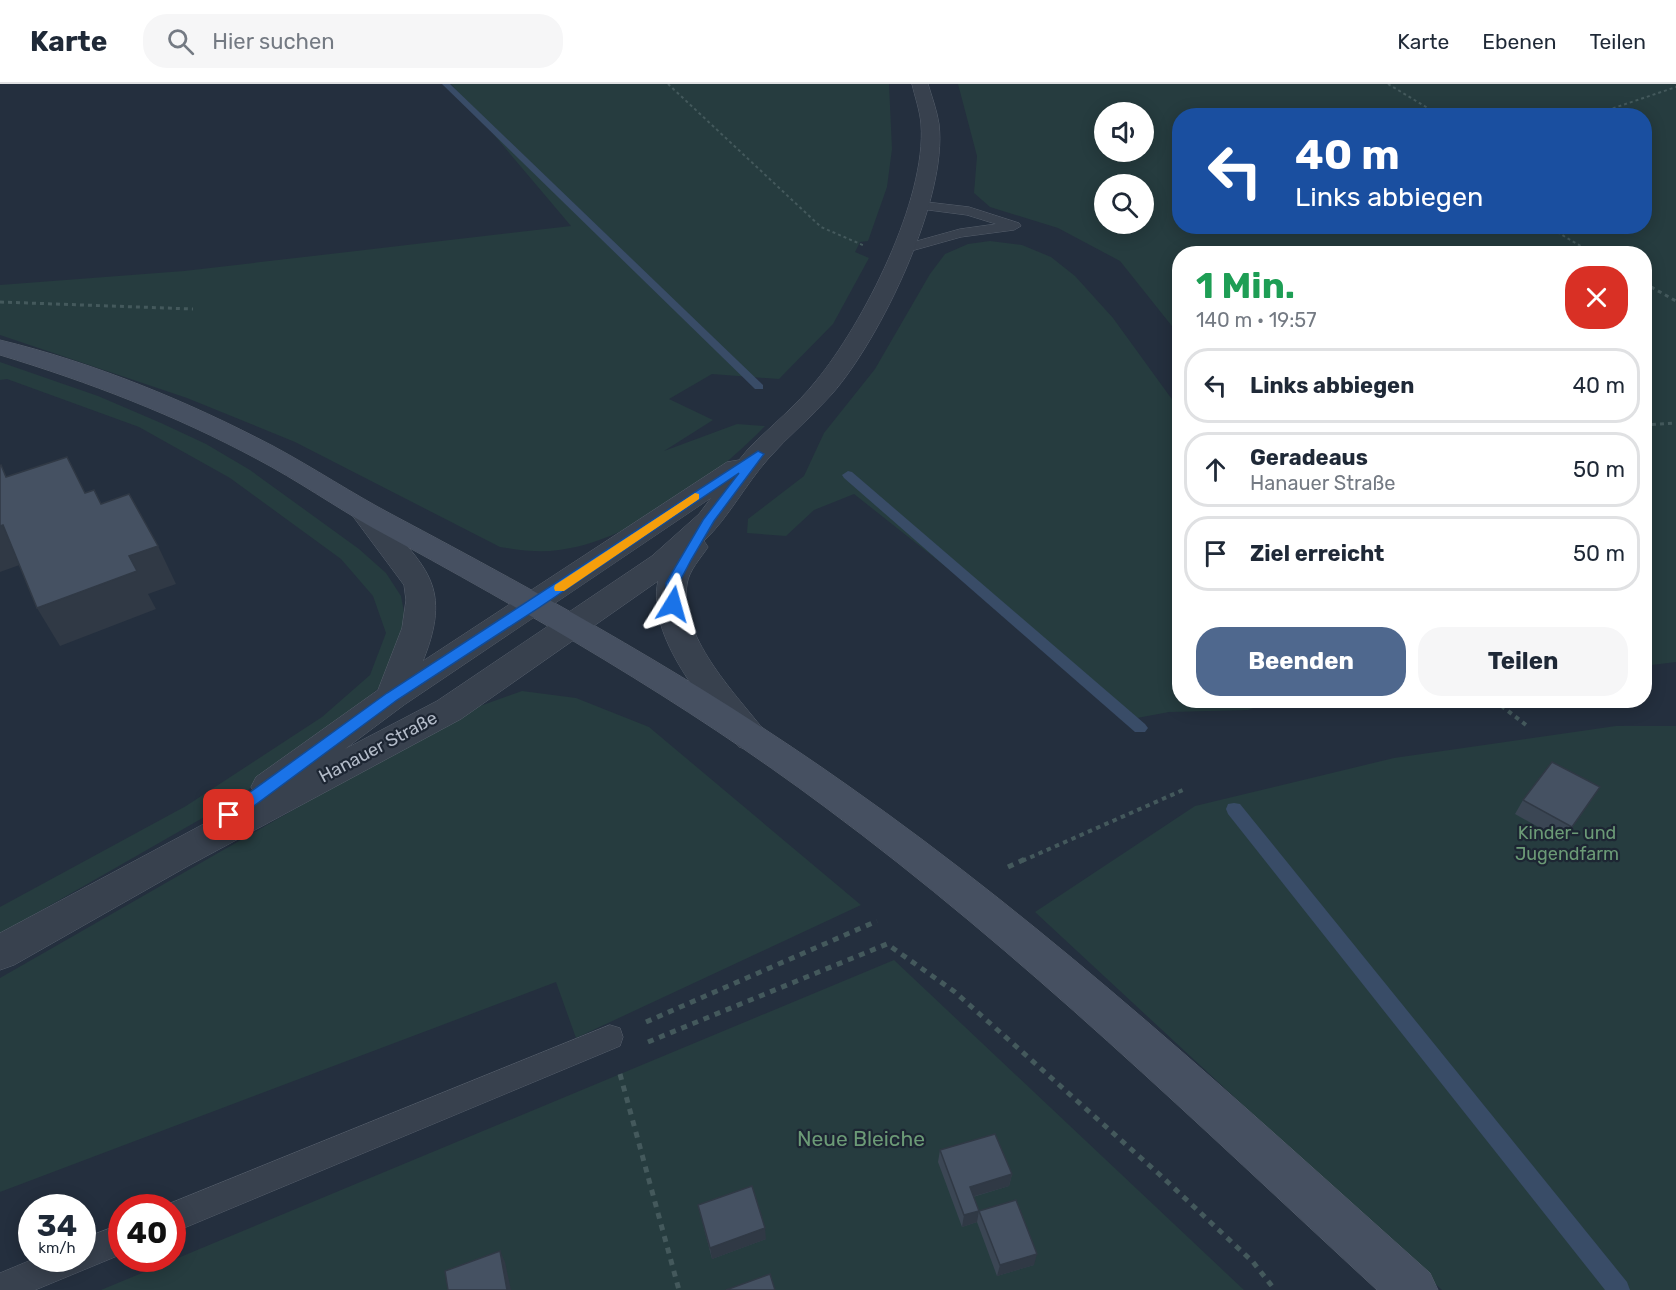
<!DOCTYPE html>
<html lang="de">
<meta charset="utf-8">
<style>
body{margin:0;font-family:Rubik,sans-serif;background:#f6f6f7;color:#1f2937;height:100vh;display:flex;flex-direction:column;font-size:22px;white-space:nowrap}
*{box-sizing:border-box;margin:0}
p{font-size:20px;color:#747a83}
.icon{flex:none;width:33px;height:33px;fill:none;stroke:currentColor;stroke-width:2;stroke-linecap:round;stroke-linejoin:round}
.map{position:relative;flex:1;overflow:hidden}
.sheet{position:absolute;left:1172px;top:162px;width:480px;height:462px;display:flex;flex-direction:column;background:#fff;border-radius:24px;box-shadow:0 3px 15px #0003}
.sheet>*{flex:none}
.hud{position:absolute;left:1172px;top:24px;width:480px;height:126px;border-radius:24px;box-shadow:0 3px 15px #0003;background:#1a4fa0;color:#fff;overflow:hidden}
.controls{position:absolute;left:1094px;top:18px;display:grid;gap:12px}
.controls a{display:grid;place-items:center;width:60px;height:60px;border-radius:50%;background:#fff;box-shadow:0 3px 15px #0003;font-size:30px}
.speed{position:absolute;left:18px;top:1110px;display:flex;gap:12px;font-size:30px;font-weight:700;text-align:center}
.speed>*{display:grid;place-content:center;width:78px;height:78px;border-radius:50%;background:#fff;box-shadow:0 3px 15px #0003;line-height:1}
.speed small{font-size:15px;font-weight:400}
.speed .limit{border:9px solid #d22;background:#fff;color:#111}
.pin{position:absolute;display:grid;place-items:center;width:51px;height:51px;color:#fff;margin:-26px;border-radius:12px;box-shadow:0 3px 9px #0006}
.me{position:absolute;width:66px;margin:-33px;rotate:8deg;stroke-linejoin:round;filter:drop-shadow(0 0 4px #0008)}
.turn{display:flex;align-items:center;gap:21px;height:126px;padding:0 24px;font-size:27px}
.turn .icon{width:78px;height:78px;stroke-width:2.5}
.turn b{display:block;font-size:42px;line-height:51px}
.round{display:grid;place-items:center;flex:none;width:63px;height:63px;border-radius:24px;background:#f6f6f7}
.head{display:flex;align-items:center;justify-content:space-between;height:102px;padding:0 24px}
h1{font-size:36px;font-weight:700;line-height:45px;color:#1e9e55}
.primary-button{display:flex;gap:12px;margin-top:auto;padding:12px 24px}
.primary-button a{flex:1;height:69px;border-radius:24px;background:#4f688e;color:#fff;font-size:24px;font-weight:700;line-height:69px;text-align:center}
.primary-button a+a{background:#f6f6f7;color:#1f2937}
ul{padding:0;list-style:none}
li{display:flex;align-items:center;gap:18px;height:75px;margin:0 12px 9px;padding:0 12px;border:3px solid #e0e1e3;border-radius:24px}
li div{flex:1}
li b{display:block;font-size:22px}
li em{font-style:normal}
header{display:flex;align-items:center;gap:36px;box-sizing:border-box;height:84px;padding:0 30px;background:#fff;border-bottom:2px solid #e0e1e3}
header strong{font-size:28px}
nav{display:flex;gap:33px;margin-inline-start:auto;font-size:21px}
.search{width:420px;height:54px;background:#f6f6f7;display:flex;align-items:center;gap:15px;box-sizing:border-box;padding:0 21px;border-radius:24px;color:#747a83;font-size:22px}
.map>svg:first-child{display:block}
</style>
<header>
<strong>Karte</strong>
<div class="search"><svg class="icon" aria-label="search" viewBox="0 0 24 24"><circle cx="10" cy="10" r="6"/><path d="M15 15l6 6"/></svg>Hier suchen</div>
<nav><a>Karte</a><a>Ebenen</a><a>Teilen</a></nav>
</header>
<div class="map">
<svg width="1676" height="1206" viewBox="0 0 1676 1206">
<rect width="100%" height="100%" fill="#242f3e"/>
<g fill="#263c3f" fill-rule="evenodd">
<path d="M451,0H889L892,65L887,103L868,157L860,158L855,168L869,174L833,240L779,295L712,290L669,315L713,336L664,367L737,340L765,342C716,393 631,457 559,466C539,469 520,466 500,463L295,358L187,314L0,251V201L184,187L571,142Z"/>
<path d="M958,0H1676V578L1644,582V170H1179V251L1120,177L1058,144L990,123L974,109L977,72ZM1143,28V68H1104V28ZM1179,32H1644V142H1179ZM1143,100V140H1104V100Z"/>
<polygon points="990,157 1022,161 1051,173 1075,192 1113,234 1179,325 1179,616 1274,617 1248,626 1169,628 1137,634 854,410 814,426 786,452 747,449 748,435 804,392 824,349 875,285 930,190 945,170 968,160"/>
<polygon points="0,278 98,312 161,339 206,360 250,386 359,465 386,489 401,512 404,528 404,545 382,601 337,641 234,716 0,850 0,823 186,722 322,633 370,591 386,549 373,512 341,475 230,394 139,343 7,295 0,296"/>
<polygon points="522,607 576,614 649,643 861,821 576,954 556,898 0,1108 0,894 466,627"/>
<polygon points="1616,642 1676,642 1676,1206 1442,1206 1035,828 1195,722 1394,674"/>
<polygon points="894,876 1244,1206 101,1206"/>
</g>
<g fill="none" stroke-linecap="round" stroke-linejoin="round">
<g fill="#394c67" fill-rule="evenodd">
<polygon points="442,0 450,0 763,301 763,305 755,305"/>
<polygon points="848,387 852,388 1145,640 1148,644 1145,648 1135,648 844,394 842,391"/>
<polygon points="1234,719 1240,720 1627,1198 1630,1206 1605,1206 1228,730 1226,725 1228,720"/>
</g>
<g stroke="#565f6c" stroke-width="1">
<g id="service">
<polygon points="918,117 969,123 1019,139 1021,142 1014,146 961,153 904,169 899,168 897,165 899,162 960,145 996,140 967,131 913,124 912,121"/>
<polygon points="610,941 620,944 623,953 620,962 172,1149 172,1124 161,1123"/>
<polygon points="122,1140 122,1170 35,1206 0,1206 0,1189 36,1174 82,1174 82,1155"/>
</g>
</g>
<g stroke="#565f6c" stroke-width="1">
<path id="tertiary" d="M912,0H928C932,13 937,27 939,40C948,114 881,254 832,310C812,333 788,352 768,375C745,401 729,433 704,457L708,463C701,474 689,486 687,500C679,552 733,607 763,645L768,654L763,663L751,667L739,663C706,620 646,554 658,497L461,635L188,782L14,881L0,886V849L256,712L251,703L256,693L378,606L402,544L406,516L404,501L349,427L353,421L363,418L373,421C419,481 456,495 423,577L727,378L739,376L749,364C771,342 797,321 816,297C863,240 927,115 921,40C920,27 915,13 912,0ZM711,414L699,430L652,472L437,617L345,665L404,621Z"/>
</g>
<g stroke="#565f6c" stroke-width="1">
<path id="secondary" d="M0,256C95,279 187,317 273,362C314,384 353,410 393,431C549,514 703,599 847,701C1054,846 1241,1020 1430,1189L1438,1206H1377C1197,1040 1022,869 825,723C683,617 529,529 373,444C334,422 297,396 257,375C175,331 89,298 0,271Z"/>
</g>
<g stroke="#44595c" stroke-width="2" stroke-dasharray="3 3" stroke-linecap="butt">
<polyline points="668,0 821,143 865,162"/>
<polyline points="1388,0 1441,32"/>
<polyline points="1590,32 1676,3"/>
<polyline points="1547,142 1594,170"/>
</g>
<g stroke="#44595c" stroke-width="3" stroke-dasharray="4 4" stroke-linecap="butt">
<polyline points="1644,199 1676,217"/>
<polyline points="0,218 193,225"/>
<polyline points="1644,341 1676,339"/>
</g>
<g stroke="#44595c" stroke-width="4" stroke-dasharray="4.5 4.5" stroke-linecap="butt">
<polyline points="1494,616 1526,641"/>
<polyline points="1022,777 1183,706"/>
</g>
<g stroke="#44595c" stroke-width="5" stroke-dasharray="6 6" stroke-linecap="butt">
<polyline points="1008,783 1025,775"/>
<polyline points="646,938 877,837"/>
<polyline points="648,958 887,860 955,908 1159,1090 1253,1178 1275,1206"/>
<polyline points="620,990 679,1206"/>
</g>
<use href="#service" fill="#38414e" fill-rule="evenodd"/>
<use href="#tertiary" fill="#38414e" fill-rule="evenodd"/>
<use href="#secondary" fill="#465061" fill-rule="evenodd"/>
</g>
<g fill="#3b4654">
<polygon points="1600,703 1563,757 1515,730 1523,716"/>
<polygon points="940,1066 1012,1090 1009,1102 973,1113 979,1127 1034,1181 997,1192 977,1138 962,1143 938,1078"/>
<polygon points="698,1121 766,1155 712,1175"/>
</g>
<g fill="#303945">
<polygon points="3,441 25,479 0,488 0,442"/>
<polygon points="158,462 176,500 148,510 156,525 60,562 37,524 129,472"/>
<polygon points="1012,1090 1009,1102 968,1114 970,1103"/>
<polygon points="979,1127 977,1138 962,1143 964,1131"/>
<polygon points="765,1144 766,1155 712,1175 710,1164"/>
<polygon points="500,1167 505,1178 511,1206 507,1206"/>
<polygon points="1037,1170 1034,1181 997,1192 1000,1181"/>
</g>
<g fill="#455162" stroke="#303945" stroke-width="1.5">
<polygon points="67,373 85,409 94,406 101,420 129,410 158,462 129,472 137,487 37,524 3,441 0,442 0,382 1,381 6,393"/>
<polygon points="1552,678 1600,703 1572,743 1523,716"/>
<polygon points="995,1050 1012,1090 970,1103 979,1127 964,1131 940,1066"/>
<polygon points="752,1102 765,1144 710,1164 698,1121"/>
<polygon points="1016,1116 1037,1170 1000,1181 979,1127"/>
<polygon points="500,1167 507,1206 448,1206 445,1187"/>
<polygon points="770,1190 775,1206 726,1206"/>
</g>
<polygon fill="#1a73e8" stroke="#114b97" stroke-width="1.5" points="758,367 764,370 714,437 691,476 679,499 677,523 673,524 666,520 666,499 703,436 739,389 540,523 397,616 235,736 224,736 222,731 224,727 387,609"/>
<polygon fill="#f59e0b" points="695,409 699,410 699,415 564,507 555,507 554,504 555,501"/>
<g text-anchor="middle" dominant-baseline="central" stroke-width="4.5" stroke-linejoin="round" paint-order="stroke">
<g font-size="18" fill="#b4bcc9" stroke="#1d2633">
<text transform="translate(378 663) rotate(-28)">Hanauer Straße</text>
</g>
<g font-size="18" fill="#6b9a76" stroke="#1d2633">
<text x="1567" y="749">Kinder- und<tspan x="1567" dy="21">Jugendfarm</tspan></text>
</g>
<g font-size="21" fill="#6b9a76" stroke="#1d2633">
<text x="861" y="1054">Neue Bleiche</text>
</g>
</g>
</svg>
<div class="controls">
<a><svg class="icon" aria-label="sound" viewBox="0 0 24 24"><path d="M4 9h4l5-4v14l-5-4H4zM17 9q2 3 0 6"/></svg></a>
<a><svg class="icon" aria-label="search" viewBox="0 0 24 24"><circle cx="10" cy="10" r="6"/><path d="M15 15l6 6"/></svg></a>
</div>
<div class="speed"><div>34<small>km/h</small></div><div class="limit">40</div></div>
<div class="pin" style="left:229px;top:731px;background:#d93025"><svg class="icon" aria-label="arrive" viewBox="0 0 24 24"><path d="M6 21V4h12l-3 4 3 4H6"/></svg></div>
<svg class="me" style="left:673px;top:520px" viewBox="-20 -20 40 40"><path d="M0-17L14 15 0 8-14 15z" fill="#1a73e8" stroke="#fff" stroke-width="4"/></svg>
<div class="hud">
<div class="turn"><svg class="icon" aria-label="left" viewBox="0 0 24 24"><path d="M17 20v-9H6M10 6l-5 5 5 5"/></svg><div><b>40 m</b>Links abbiegen</div></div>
</div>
<section class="sheet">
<div class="head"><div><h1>1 Min.</h1><p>140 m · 19:57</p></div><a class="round" style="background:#d93025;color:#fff"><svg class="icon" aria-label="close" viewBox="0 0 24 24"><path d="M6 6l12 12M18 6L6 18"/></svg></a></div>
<ul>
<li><svg class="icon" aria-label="left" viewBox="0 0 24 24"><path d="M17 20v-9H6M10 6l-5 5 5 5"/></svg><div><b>Links abbiegen</b></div><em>40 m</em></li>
<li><svg class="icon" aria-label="ahead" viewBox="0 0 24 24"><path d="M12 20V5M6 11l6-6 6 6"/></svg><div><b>Geradeaus</b><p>Hanauer Straße</p></div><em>50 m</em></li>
<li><svg class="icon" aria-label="arrive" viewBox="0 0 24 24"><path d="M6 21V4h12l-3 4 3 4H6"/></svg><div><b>Ziel erreicht</b></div><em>50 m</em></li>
</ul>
<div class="primary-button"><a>Beenden</a><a>Teilen</a></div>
</section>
</div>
